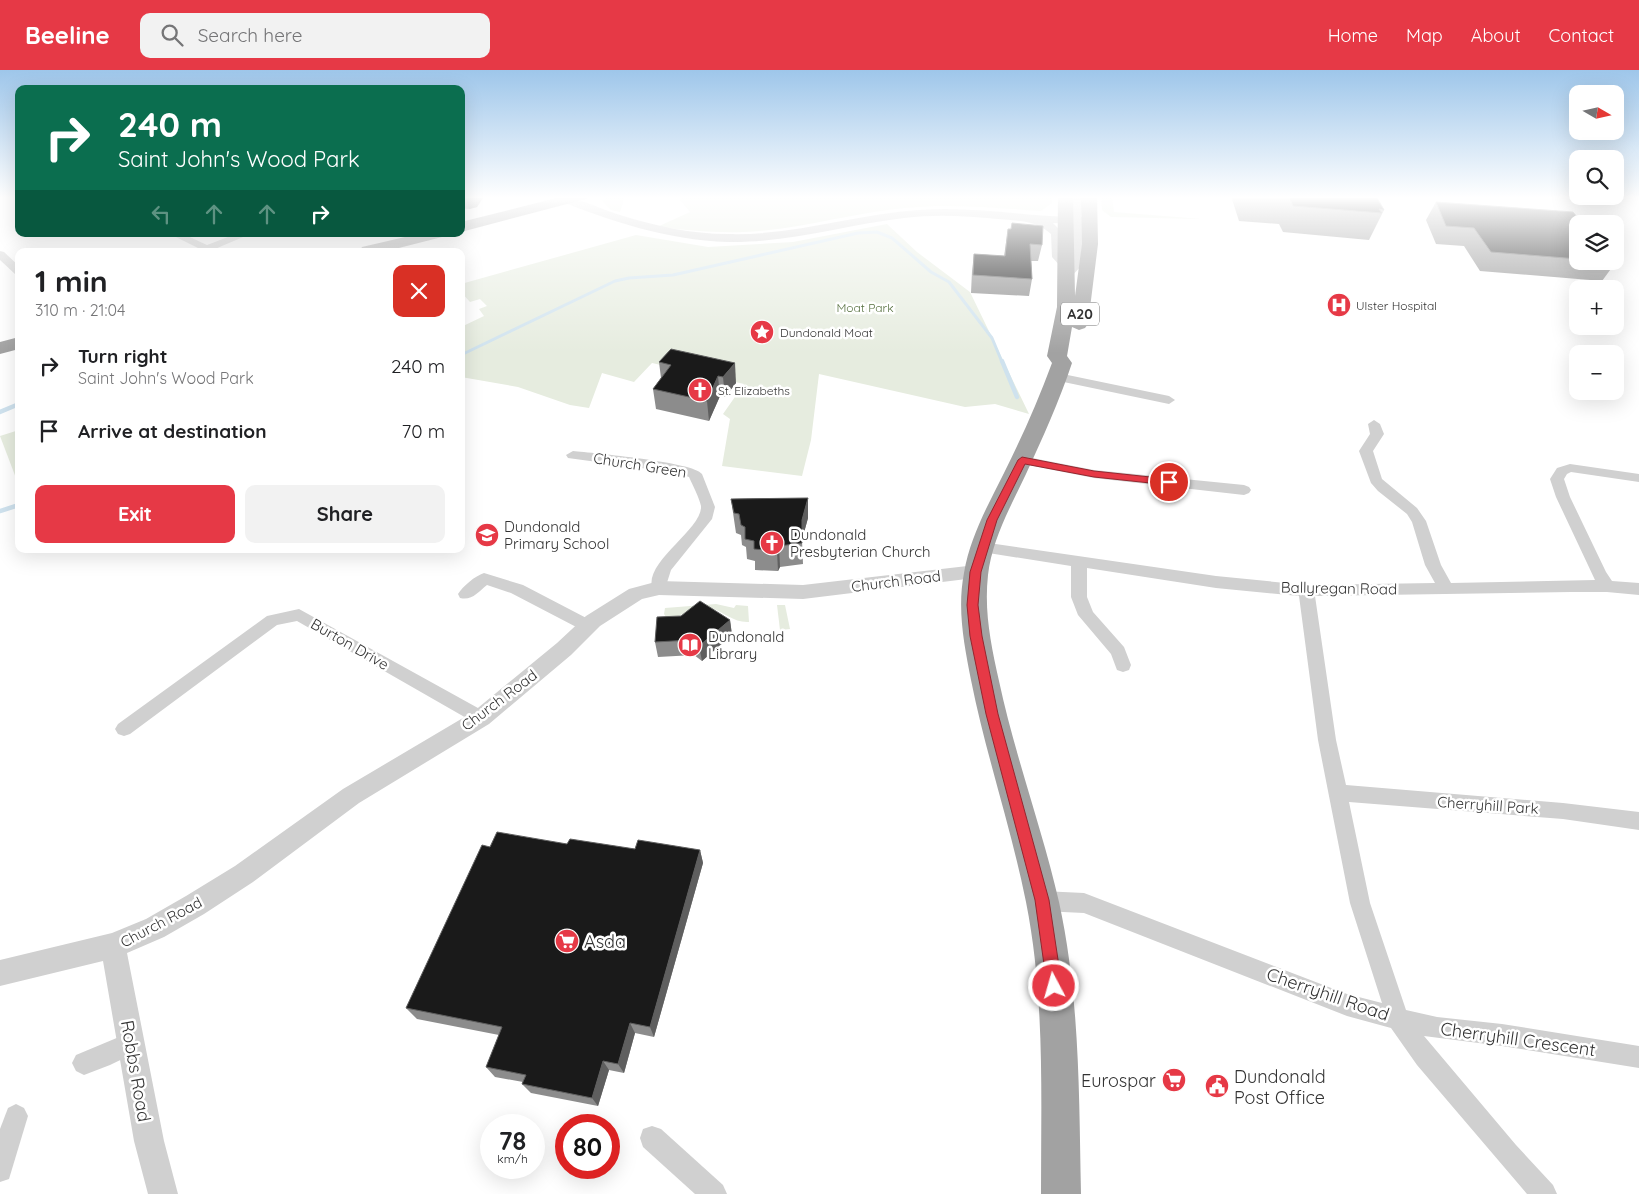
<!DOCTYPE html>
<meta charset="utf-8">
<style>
body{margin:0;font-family:Quicksand,sans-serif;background:#f2f2f2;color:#202124;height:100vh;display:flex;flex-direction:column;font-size:19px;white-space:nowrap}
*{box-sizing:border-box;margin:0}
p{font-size:16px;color:#757577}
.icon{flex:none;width:28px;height:28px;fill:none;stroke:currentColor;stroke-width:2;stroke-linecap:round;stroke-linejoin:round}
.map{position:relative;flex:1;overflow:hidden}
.details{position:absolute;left:15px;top:178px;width:450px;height:305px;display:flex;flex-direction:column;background:#fff;border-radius:10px;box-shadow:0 5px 20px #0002}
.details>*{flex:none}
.banner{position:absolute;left:15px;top:15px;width:450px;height:152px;border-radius:10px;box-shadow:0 5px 20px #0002;background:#0b6e4f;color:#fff;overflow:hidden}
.needle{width:32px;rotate:99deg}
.buttons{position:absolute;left:1569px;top:15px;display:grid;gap:10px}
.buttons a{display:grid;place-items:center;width:55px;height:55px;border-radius:10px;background:#fff;box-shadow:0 5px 20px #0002;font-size:25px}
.speed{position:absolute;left:480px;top:1044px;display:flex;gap:10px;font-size:25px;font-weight:700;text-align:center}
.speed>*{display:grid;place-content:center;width:65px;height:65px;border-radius:50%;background:#fff;box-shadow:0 5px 20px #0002;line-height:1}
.speed small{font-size:12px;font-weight:400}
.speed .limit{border:8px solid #d22;background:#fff;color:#111}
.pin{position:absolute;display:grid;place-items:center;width:42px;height:42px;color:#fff;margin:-21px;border:2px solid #fff;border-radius:50%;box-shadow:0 1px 5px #0007}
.me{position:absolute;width:55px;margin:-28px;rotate:354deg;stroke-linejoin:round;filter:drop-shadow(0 0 4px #0008)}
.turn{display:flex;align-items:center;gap:18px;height:105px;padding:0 20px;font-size:22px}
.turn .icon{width:65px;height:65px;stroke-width:2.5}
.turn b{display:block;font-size:35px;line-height:42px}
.lanes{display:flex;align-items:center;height:48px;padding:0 20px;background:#0003;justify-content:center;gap:25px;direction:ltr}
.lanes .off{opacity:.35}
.round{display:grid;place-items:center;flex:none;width:52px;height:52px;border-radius:10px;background:#f2f2f2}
.headline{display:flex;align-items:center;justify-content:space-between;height:85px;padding:0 20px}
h1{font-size:30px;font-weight:700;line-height:38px}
.button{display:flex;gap:10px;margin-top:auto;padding:10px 20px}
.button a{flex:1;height:58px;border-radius:10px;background:#e63946;color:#fff;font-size:20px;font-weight:700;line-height:58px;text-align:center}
.button a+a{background:#f2f2f2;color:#202124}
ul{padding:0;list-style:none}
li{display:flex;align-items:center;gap:15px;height:65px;padding:0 20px}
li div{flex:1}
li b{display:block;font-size:19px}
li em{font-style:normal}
header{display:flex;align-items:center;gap:30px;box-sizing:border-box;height:70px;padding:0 25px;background:#e63946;color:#fff}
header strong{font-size:24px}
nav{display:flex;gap:28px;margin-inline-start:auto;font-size:18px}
.search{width:350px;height:45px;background:#f2f2f2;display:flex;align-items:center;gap:12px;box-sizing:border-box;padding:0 18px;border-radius:10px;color:#757577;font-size:19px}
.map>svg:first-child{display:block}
</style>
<header>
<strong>Beeline</strong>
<div class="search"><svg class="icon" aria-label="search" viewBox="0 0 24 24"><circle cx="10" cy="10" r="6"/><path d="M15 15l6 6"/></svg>Search here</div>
<nav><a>Home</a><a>Map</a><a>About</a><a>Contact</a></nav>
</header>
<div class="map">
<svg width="1639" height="1124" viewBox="0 0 1639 1124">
<rect width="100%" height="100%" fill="#fff"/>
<g fill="#e6ecdf">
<polygon points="607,126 625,126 620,142 611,140 602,131"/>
<path d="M689,126H1052V133L1041,141C996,138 950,133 905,138C851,143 798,160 743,162C715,163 685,160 657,157L690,142L679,129Z"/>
<polygon points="1101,126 1112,126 1114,142 1201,149 1111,147 1102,140"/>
<polygon points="887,154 917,182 970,222 1029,344 995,334 965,337 819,304 811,370 802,406 722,396 730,349 723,344 744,314 652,293 634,312 602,303 589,338 570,335 518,317 461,307 461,257 484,246 479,239 487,236 480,229 470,232 461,222 461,214 636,165 708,177 793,172"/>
<polygon points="19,360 19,416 0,366"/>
<path d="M716,534L734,538L736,535L748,536L749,552C734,553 724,542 711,538C699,535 680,546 668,550L664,544L665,538Z"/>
<polygon points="777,535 785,535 790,559 780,560"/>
</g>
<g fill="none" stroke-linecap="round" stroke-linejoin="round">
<polyline stroke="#cfe2ee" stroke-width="3" points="461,285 615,211 629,208 673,205 858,163 877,162 892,168 931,202 949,212 992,268 1002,292"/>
<g stroke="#cfe2ee" stroke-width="4.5">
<polyline points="1002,291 1017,327"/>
<polyline points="0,342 19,334"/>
<polyline points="0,441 19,435"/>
</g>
<g fill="#d0d0d0" fill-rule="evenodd">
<polygon points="170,164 183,164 207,175 236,164 250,164 215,179 217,181 204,181"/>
<polygon points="0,181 4,182 19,196 19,205 15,204 0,190"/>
<polygon points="1058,303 1169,326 1175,330 1169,334 1054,310 1052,307 1054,304"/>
<polygon points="1374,350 1380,354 1384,364 1373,381 1382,409 1417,438 1426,451 1441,495 1451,513 1595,510 1556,427 1550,409 1557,398 1570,394 1639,404 1639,412 1571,402 1567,404 1564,409 1570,427 1606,502 1612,511 1639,513 1639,525 1607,522 1571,522 1315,526 1336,670 1346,715 1563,733 1639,742 1639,760 1563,749 1349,732 1370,833 1406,940 1437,947 1502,954 1639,976 1639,998 1502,976 1424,966 1516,1075 1553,1115 1557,1124 1527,1124 1417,995 1391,958 1347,946 1084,843 1042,841 1035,838 1032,831 1035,824 1042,821 1084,823 1347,924 1382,933 1350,833 1318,670 1299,526 1216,518 1087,498 1087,527 1093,542 1124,577 1131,595 1129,600 1123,602 1117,600 1111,584 1078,545 1071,527 1071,496 982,482 977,481 975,477 977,473 982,472 1216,506 1306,515 1435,513 1425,495 1412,452 1407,444 1378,421 1371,413 1359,381 1370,364 1368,354"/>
<path d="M573,381C593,383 694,392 702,404L715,437L712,449L671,500L664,522L659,524L654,522C638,495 703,460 701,436C699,427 693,416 689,407L678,403L568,388L566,385Z"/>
<polygon points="1022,386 1094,400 1244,415 1249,417 1251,420 1249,423 1244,425 1094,408 1017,393 1015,390"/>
<path d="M484,503L523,515L594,552L596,556L594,560L588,562L582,560L511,523L487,515C478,522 472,531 460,528L458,524C463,516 475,506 484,503Z"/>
<polygon points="299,539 487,643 490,648 487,653 481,655 475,653 297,551 277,555 130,664 124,666 118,664 115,659 118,654 267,546"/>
<polygon points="131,962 139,965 142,973 139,981 110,995 84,1005 76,1001 72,993 76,985"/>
<polygon points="16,1034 24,1038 28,1046 9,1109 0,1112 0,1059 8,1038"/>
<polygon points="652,1056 661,1059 723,1115 727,1124 695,1124 643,1077 640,1068 643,1059"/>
</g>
<g fill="#d0d0d0" fill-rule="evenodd">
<path d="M551,126C575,125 597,138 620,145C655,156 691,164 728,164C793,166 855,144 919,140C969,136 1018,145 1067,147L1070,145L1071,126H1083L1081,147L1094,148L1096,151L1094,154L1083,156L1081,196L1072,206L1067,207L1060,203L1065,198L1061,197L1052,187L1051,164C1036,150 1018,151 998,149C967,146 935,144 904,148C845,155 788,173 728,172C667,170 609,151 553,128ZM1053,153L1072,154L1069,190L1064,186L1063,163Z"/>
<polygon points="976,495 983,497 985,502 983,507 803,529 659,525 642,529 600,556 571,585 489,654 359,733 253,812 204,844 164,867 127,883 164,1071 178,1124 148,1124 134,1071 103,891 0,916 0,890 112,863 146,849 186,826 235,796 343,719 473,642 557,573 586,546 629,519 659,511 803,515"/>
</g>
<g fill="#a2a2a2" fill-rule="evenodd">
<polygon points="564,126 589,126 586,129 461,162 461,152"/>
<path d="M1058,126H1073L1075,226L1082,174L1081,126H1097L1098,174L1088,254L1085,258L1079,260L1072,257L1067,286L1072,293C1059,332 1043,367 1026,404C1011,436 992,469 988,505C984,542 991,575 999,611C1015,686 1042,758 1059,832C1080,928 1079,1027 1081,1124H1041C1041,1027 1045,927 1026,832C1011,757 986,685 971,610C964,574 957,539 964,503C970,467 988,435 1004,403C1022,367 1038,331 1052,293L1047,286L1057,237Z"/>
<polygon points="418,164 444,164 442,167 387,181 360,181 362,177"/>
<polygon points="19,267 19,279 0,284 0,272"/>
</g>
</g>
<g fill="#8c8c8c">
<polygon points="461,126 484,126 477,137 469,139 461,138"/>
<polygon points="1231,126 1376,126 1384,140 1369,170 1283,162 1279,154 1239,151"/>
<polygon points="1436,132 1578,154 1578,191 1615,191 1616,192 1602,211 1480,201 1464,176 1436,174 1426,150"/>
<polygon points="1008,159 1042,175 1038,191 1031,191 1032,209 1029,226 971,223 972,201 974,184 1004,186"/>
<polygon points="671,279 736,313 725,327 720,326 709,351 656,339 653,319 661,308 659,292"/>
<polygon points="808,428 808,448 802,470 803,494 780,497 778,501 755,500 755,491 747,489 746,477 742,475 741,465 736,463 731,429"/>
<polygon points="730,550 732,565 702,591 694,585 658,587 655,572"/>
<polygon points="567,774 635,779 700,780 703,793 654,967 635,963 624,1003 609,1000 598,1036 531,1023 522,1014 523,1012 495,1007 486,997 499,965 417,949 406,938 490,777"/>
</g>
<g fill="#5f5f5f">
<polygon points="466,126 484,126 477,137 469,139"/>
<polygon points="735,293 736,313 725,327 723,307"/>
<polygon points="718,306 720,326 709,351 707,331"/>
<polygon points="808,428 808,448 802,470 802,450"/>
<polygon points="779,476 780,497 778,501 777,481"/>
<polygon points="730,550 732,565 702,591 699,576"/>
<polygon points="700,780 703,793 654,967 650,957"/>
<polygon points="630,953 635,963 624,1003 618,994"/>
<polygon points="603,991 609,1000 598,1036 592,1028"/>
</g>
<g fill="#1a1a1a" stroke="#5f5f5f">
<polygon points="1268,126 1376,126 1384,140 1379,139 1382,143 1293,136 1289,127"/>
<polygon points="1436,132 1573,142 1583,154 1578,154 1578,189 1491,182 1474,158 1446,156"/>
<polygon points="1012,153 1043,156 1042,175 1030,174 1032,209 973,205 974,184 1005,186 1008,159 1011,159"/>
<polygon points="671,279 735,293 723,307 718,306 707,331 653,319 671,295 659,292"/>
<polygon points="808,428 802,450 802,473 779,476 777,481 754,479 754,471 745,469 745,457 741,455 739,444 734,443 731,429"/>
<polygon points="700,531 730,550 699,576 691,570 655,572 657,547 681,546"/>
<polygon points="497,762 567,774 570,769 635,779 638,770 700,780 650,957 630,953 618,994 603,991 592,1028 522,1014 526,1005 486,997 502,957 406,938 482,775 490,777"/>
</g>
<linearGradient id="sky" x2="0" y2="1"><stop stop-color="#9ec6ea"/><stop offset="0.45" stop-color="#fff"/><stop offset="1" stop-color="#fff" stop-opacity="0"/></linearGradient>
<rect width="1639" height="283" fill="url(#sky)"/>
<polygon fill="#e63946" stroke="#96252e" points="1022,387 1094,401 1169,409 1174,412 1169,415 1094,407 1025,394 997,450 981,502 978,535 982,566 998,644 1049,830 1062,916 1060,922 1054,924 1049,922 1047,916 1035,830 986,644 970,566 967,535 970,502 987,450 1018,390"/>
<defs>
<g id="hospital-disc" transform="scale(1.25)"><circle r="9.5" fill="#e63946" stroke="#fff"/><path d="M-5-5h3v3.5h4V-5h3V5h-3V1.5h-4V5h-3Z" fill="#fff"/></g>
<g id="sight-disc" transform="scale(1.25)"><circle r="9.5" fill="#e63946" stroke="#fff"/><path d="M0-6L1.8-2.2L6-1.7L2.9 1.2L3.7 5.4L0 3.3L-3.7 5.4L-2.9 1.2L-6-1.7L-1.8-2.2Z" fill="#fff"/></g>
<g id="church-disc" transform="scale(1.25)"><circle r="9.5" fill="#e63946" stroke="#fff"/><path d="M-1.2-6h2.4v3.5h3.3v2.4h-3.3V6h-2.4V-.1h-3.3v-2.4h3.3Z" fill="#fff"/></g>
<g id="school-disc" transform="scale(1.25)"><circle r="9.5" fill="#e63946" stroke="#fff"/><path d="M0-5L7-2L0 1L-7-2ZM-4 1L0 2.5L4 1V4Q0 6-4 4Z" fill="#fff"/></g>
<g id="library-disc" transform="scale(1.25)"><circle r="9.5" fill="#e63946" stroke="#fff"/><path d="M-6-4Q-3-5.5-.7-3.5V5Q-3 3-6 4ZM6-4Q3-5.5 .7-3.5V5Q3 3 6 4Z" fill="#fff"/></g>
<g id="supermarket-disc" transform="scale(1.25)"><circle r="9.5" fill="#e63946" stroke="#fff"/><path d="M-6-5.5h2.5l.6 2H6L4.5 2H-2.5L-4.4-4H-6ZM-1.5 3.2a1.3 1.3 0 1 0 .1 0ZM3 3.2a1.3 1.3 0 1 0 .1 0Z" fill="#fff"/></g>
<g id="civic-disc" transform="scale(1.25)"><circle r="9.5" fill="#e63946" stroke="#fff"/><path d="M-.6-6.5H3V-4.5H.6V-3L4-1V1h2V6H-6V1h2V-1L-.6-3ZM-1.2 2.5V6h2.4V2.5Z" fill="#fff"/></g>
</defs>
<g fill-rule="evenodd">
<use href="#hospital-disc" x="1339" y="235"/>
<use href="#sight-disc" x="762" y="262"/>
<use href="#church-disc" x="700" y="320"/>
<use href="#school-disc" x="487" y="465"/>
<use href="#church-disc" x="772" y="473"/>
<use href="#library-disc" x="690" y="575"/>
<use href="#supermarket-disc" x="567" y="871"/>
<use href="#supermarket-disc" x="1174" y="1010"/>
<use href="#civic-disc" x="1217" y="1016"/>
</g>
<g text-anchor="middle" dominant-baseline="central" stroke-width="5" stroke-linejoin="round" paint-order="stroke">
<g font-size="12" fill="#333" stroke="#fff" text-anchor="start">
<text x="1356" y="235">Ulster Hospital</text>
<text x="780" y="262">Dundonald Moat</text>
<text x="718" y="320">St. Elizabeths</text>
</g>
<g font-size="12" fill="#56703f" stroke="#fff">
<text x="865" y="237">Moat Park</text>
</g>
<rect fill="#fff" stroke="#707070" stroke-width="1" x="1061" y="232.5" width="38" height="23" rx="4"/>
<g font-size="14" font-weight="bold" fill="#333">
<text x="1080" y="244">A20</text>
</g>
<g font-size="15" fill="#333" stroke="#fff">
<text transform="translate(640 395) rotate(9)">Church Green</text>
<text transform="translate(896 511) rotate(-7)">Church Road</text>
<text transform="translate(1339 518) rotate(1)">Ballyregan Road</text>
<text transform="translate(350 574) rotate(30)">Burton Drive</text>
<text transform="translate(499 630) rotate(-37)">Church Road</text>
<text transform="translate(1488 735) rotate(4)">Cherryhill Park</text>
<text transform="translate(161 852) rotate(-28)">Church Road</text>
</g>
<g font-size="15" fill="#333" stroke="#fff" text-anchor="start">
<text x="504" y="456">Dundonald<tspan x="504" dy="17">Primary School</tspan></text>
<text x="790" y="464">Dundonald<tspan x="790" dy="17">Presbyterian Church</tspan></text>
<text x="708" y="566">Dundonald<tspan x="708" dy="17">Library</tspan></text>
</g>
<g font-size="18" fill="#333" stroke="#fff" text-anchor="start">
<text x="584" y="871">Asda</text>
<text x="1234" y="1006">Dundonald<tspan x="1234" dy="21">Post Office</tspan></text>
<text x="1156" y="1010" text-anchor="end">Eurospar</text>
</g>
<g font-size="18" fill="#333" stroke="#fff">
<text transform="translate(1328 924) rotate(19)">Cherryhill Road</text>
<text transform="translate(1518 969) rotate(8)">Cherryhill Crescent</text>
<text transform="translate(136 1001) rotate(80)">Robbs Road</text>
</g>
</g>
</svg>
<div class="buttons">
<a><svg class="needle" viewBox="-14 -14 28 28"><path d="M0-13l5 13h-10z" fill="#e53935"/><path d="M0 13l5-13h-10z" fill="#757577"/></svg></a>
<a><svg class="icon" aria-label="search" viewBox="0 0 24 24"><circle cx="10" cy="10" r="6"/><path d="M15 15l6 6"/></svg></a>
<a><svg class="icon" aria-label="layers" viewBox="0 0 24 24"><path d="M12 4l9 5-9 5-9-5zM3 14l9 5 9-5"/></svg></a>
<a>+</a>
<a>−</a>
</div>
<div class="speed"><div>78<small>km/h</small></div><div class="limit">80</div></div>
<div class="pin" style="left:1169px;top:412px;background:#d93025"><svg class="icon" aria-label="arrive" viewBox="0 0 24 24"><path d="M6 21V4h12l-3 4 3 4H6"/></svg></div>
<svg class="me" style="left:1054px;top:916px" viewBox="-20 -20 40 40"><circle r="17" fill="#e63946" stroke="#fff" stroke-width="3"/><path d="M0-11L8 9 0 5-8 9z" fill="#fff"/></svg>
<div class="banner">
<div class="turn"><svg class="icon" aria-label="right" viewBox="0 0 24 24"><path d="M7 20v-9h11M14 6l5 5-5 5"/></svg><div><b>240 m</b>Saint John's Wood Park</div></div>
<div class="lanes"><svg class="icon off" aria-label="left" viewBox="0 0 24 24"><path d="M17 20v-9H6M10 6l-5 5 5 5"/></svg><svg class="icon off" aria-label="ahead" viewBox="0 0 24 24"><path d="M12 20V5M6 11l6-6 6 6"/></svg><svg class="icon off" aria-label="ahead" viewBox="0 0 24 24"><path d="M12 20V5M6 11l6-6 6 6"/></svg><svg class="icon" aria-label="right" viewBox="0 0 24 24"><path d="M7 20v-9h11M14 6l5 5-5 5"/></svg></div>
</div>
<section class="details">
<div class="headline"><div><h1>1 min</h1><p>310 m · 21:04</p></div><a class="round" style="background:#d93025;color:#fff"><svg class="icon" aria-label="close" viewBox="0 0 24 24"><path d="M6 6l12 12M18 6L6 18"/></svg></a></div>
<ul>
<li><svg class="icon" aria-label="right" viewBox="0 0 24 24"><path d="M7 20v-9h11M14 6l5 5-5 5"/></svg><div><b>Turn right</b><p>Saint John's Wood Park</p></div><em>240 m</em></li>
<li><svg class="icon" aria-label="arrive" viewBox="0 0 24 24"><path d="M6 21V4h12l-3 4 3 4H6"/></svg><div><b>Arrive at destination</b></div><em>70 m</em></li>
</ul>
<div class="button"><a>Exit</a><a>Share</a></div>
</section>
</div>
